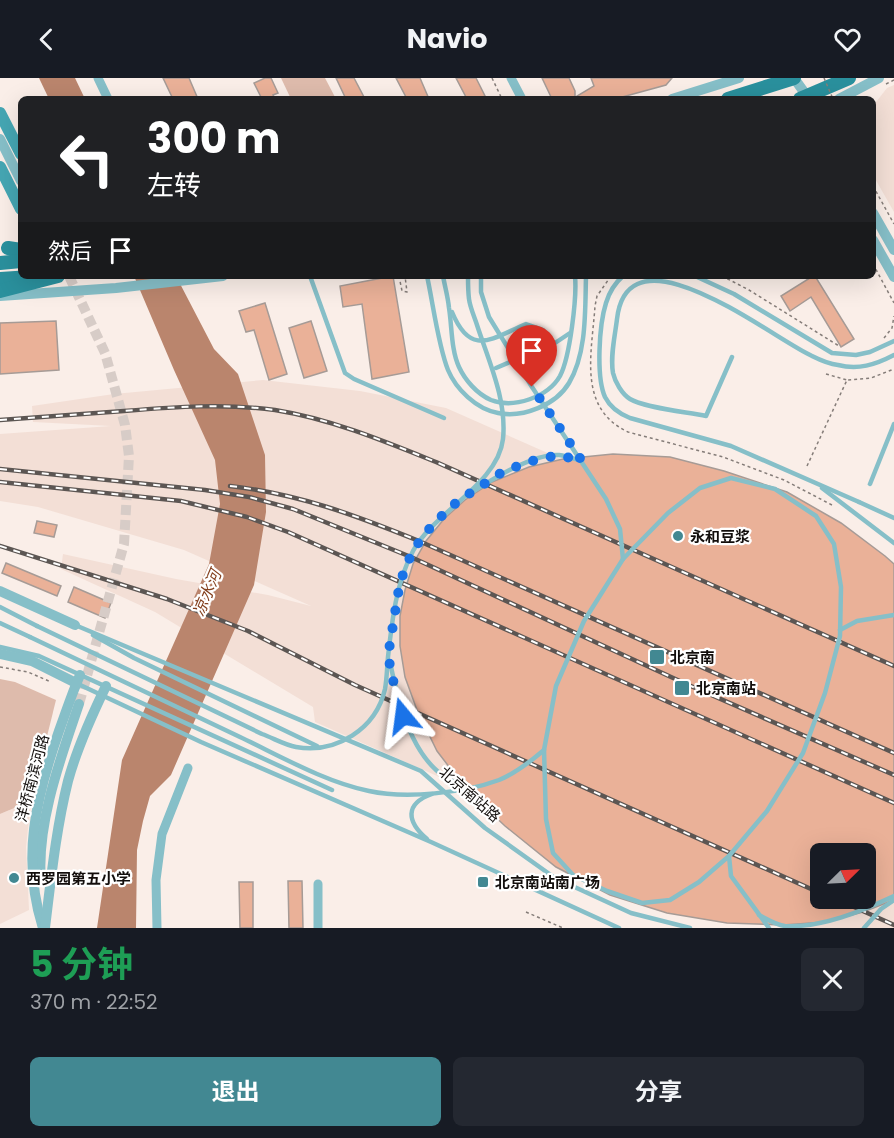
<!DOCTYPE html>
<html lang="zh">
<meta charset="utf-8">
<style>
body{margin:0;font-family:Poppins,"Noto Sans SC",sans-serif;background:#242831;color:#f1f3f6;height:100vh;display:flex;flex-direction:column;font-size:22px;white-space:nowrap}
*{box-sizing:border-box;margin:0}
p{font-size:20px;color:#9ea1a6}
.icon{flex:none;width:33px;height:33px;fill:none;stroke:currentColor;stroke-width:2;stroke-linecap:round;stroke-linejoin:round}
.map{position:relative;height:850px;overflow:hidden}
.side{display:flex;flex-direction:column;background:#171b24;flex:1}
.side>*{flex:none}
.banner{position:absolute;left:18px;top:18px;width:858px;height:183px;border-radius:9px;box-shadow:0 6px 24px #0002;background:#202124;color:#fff;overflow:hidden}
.needle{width:39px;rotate:66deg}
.fabs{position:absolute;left:810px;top:765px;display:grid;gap:12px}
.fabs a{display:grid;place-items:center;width:66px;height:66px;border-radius:9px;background:#171b24;box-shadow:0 6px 24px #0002;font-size:30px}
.pin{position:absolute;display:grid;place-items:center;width:51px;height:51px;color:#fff;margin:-62px -26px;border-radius:50% 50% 50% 0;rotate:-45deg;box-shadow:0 0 6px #0007}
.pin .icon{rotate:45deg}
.me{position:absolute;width:66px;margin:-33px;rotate:344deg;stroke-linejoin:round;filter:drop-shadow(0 0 4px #0008)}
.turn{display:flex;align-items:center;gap:21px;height:126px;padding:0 30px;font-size:27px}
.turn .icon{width:78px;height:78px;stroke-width:2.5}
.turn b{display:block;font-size:42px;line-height:51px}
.then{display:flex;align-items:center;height:57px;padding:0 30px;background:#0003;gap:12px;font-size:22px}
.round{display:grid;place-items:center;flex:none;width:63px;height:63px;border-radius:9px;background:#242831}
.head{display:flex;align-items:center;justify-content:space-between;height:102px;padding:0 30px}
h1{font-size:36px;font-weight:700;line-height:45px;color:#1e9e55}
.button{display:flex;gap:12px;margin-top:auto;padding:12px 30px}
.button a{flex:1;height:69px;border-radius:9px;background:#428892;color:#fff;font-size:24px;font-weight:700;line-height:69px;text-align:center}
.button a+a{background:#242831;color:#f1f3f6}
header{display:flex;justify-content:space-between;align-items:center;height:78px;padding:0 30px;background:#171b24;font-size:27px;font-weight:700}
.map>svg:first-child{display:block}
</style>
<header><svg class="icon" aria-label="back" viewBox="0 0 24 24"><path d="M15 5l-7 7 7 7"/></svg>Navio<svg class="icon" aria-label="heart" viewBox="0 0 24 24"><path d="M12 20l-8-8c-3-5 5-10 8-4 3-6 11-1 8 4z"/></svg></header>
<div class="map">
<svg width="894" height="850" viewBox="0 0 894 850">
<rect width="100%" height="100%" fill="#faeee8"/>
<g fill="#f3dfd6" fill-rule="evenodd">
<polygon points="894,7 894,134 873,97 873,28 887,10"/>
<path d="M263,302L360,313L446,330L894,528V850H781L315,644L313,629L155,534L61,491L63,476L176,501L268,517L311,528L184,472L38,429L0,423V356L111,348L33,344L32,328L114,316ZM820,776H866V820H820Z"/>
<polygon points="31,723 26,769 29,832 0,846 0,736"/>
</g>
<g fill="#debbac">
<polygon points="281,0 325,0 336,21 291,21"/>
<polygon points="0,601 15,604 56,622 31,723 0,736"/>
</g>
<g fill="#ba856d">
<polygon points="39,0 75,0 85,21 49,21"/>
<polygon points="134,198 176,198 214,271 238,296 265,377 266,434 254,507 171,697 150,718 143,743 137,772 136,850 97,850 122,682 209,486 220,426 215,382 174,292"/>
</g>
<g fill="#eab198" stroke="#a69b96" stroke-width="1.5" fill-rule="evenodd">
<polygon points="163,0 189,0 198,21 173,21"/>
<polygon points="265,0 271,0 278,15 273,17 275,21 262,21 254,5"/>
<polygon points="336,0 354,0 365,21 346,21"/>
<polygon points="396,0 420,0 429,21 407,21"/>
<polygon points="456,0 476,0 485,18 479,21 467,21"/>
<polygon points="542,0 569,0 575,13 575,19 552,21"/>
<polygon points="591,0 672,0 666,7 615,21 578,21 577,18 594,8"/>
<polygon points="393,198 409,294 372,301 362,226 343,229 340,208"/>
<polygon points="813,198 815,198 854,261 841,269 811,219 790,233 781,218"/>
<polygon points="265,225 287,296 269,302 254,252 246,254 239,233"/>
<polygon points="56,243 59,292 0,296 0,245"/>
<polygon points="311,243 327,293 304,300 289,250"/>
<path d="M613,376L670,379L724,393L787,414L841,445L885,478L894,486V822L863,834L825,844L783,847L727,845L667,835L610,817L556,789L505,748L466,711L437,673L417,632L405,599L400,568V538L405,512L413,486L426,463L444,441L465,422L492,404L529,389L563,381ZM820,776H866V820H820Z"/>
<polygon points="37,443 57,447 54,459 34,455"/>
<polygon points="6,485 61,508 57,518 2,495"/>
<polygon points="74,509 111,525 105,540 68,524"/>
<polygon points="288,803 302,803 303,850 289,850"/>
<polygon points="239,804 253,804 253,850 240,850"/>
</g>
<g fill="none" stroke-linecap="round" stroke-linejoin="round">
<polyline stroke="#d7ccc7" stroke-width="10" stroke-dasharray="10 5" stroke-linecap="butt" points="69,198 105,275 125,347 129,378 124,466 79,626"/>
<g stroke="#857d79" stroke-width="1.5" stroke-dasharray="3 3" stroke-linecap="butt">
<polyline points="492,0 502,21"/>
<polyline points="886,6 894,2"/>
<polyline points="873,108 894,146"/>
<polyline points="873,186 894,225"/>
<polyline points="399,198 402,213 407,214 405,198"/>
<path d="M611,198L597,218L595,228C592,275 577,330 628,354L723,379L784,402L832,427"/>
<polyline points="722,198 749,212 839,268"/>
<polyline points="884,260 892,250 894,238"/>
<polyline points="826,296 847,302"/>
<polyline points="807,388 847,302 871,300 894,291"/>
<polyline points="0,589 28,594 51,604"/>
<polyline points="526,834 563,850"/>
</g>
<g stroke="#86bfc8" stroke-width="4.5">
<polyline points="310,198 345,295 354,301 444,340"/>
<path d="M427,198C433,225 438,267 448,292C456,311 476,331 498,335C523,340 556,327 569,305C587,275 585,232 586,198"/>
<path d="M443,198C445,209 448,219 449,230C452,248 451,272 459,289C465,302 477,316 491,322C514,331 548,319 560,298C570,279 577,219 575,198"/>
<path d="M623,198C615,205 609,215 606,225C599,247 596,299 605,319C610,329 620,336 630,340L731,368L859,424"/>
<polyline points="695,198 734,216 832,275 856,277 870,274 894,263"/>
<path d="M452,234C471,280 492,260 526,246L543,252"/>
<path d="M732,279L706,338C687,334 645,330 630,321C622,316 615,304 613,295C610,278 615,258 617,241C628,144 772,260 812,278C820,282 829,286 838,287C858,292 875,287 894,277"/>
<polyline points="496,290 555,265 570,255"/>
<polyline points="870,406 894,346"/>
<polyline points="822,410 894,465"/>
<polyline points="0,529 37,548"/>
<polyline points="0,545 30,559"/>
<polyline points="75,547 421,693 485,750 555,800 631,835 690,850"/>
<polyline points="840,552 857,543 894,537"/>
<polyline points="93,557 134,580 317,668"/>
<polyline points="0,569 39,578 332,712"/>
<polyline points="76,605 201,664 431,764 619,850"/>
<path d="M427,761C407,744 404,726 432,716"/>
<polyline points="729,778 731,798 769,850"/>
</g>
<g stroke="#86bfc8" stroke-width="9">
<polyline points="98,0 108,21"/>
<polyline points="511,0 522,21"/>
<polyline points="157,850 156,802 162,756 188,690"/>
<polyline points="318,850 318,806"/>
</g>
<g stroke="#86bfc8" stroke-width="10">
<polyline points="794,0 809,21"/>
<polyline points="672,21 739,0"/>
<polyline points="839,21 879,0"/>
<polyline points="0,61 21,103"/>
<polyline points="873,135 894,172"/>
<polyline points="873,162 894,199"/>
<polyline points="0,218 116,210 223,198"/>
<polyline points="0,513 75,547"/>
<polyline points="0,576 32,583 76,605"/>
<path d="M41,803C36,746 61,679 79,626"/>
<path d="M43,850C21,781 36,719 59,653C66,634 72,615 80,597"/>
<path d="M45,850C51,801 56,751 68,703C77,670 91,639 106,608"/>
</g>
<g stroke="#45a6b3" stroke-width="12">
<polyline points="0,35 21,76"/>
<polyline points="0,89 21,131"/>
</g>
<g stroke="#2a909d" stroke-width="14">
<polyline points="728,21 794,0"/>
<polyline points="800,21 849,0"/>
<polyline points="8,170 21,172"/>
<polyline points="0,185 21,183"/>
<polyline points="0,201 31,199"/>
<polyline points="0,213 58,198"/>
</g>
<g stroke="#5c5653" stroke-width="4.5">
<g id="rail">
<path d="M0,342C41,339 82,336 124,333C174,329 224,325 275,332C331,341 384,363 436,384L894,588"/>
<polyline points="0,391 205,412 249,419 293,431 411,479 684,605 894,697"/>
<polyline points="0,404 181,423 247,439 288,454 894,725"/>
<path d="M230,408C299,416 355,437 419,463L894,675"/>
<polyline points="0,468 167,521 248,553 355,607 820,815"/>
<polyline points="834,820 894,847"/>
</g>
</g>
<use href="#rail" stroke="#fff" stroke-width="2" stroke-dasharray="7" stroke-linecap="butt"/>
<polyline stroke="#857d79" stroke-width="1.5" stroke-dasharray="3 3" stroke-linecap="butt" points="824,0 833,21"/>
<g stroke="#86bfc8" stroke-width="4.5">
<polyline points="481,198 481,214 489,239 532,309 606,421 620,451 623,481"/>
<polygon points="731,400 775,411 816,438 834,466 841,509 840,558 825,615 803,675 767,733 729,778 699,804 670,822 642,825 607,813 573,797 553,775 546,741 544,672 556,608 584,543 623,481 668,435 700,410"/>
<path d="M469,416C491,402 533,375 559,377C567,378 575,381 582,383"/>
<polyline points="859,424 894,440"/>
<path d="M37,548L262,656C273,660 285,667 296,669C336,676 376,651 385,611C387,600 387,589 388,579C392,543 396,505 413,473C434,434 498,406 503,361C507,322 489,284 477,247C474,238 470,229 469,221C468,213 468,205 468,198"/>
<path d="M30,559C100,592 170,625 240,659C280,678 325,704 369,713C406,721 464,715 499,702C516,695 530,684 544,672"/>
<path d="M390,584C399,629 416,699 468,708"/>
<path d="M759,837C767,841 776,847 785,848C822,850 862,833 894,818"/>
<polyline points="864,850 881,831 894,822"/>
</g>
</g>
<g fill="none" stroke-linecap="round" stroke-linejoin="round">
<polyline stroke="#1a73e8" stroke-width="10" stroke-dasharray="0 18" points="403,638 396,616 388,578 400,504 413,472 433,446 458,423 504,393 532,383 558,377 582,383 532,309"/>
</g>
<g fill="#428892" stroke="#fff" stroke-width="2">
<circle cx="678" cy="458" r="6"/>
<rect x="649" y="571" width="16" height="16" rx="3"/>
<rect x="674" y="602" width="16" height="16" rx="3"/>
<circle cx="14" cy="800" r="6"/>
<rect x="477" y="798" width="12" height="12" rx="3"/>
</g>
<g text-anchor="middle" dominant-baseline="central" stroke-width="4.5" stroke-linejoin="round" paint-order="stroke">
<g font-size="15" font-weight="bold" fill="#120e0c" stroke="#fff" text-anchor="start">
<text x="690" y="458">永和豆浆</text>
<text x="670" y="579">北京南</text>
<text x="696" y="610">北京南站</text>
<text x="26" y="800">西罗园第五小学</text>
<text x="495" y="804">北京南站南广场</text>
</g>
<g font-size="15" fill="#120e0c" stroke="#fff">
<text transform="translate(32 700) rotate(-75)">洋桥南滨河路</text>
<text transform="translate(470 716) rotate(41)">北京南站路</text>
</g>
<g font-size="16" font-style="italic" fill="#833f1d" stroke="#fff">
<text transform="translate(207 515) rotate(-67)">凉水河</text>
</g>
</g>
</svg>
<div class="fabs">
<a><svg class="needle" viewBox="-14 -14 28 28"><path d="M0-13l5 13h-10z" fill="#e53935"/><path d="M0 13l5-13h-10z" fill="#9ea1a6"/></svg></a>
</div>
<div class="pin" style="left:532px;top:309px;background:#d93025"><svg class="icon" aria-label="arrive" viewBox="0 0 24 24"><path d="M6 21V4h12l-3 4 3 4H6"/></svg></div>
<svg class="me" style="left:403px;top:638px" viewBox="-20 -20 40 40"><path d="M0-17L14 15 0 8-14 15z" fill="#1a73e8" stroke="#fff" stroke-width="4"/></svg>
<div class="banner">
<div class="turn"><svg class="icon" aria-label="left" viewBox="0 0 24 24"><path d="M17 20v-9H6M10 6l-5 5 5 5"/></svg><div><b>300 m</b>左转</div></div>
<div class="then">然后<svg class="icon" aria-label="arrive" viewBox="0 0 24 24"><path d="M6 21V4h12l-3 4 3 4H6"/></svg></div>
</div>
</div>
<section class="side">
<div class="head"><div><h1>5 分钟</h1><p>370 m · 22:52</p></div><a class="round"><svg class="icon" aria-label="close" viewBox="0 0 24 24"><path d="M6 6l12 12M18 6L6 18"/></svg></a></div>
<div class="button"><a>退出</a><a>分享</a></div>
</section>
